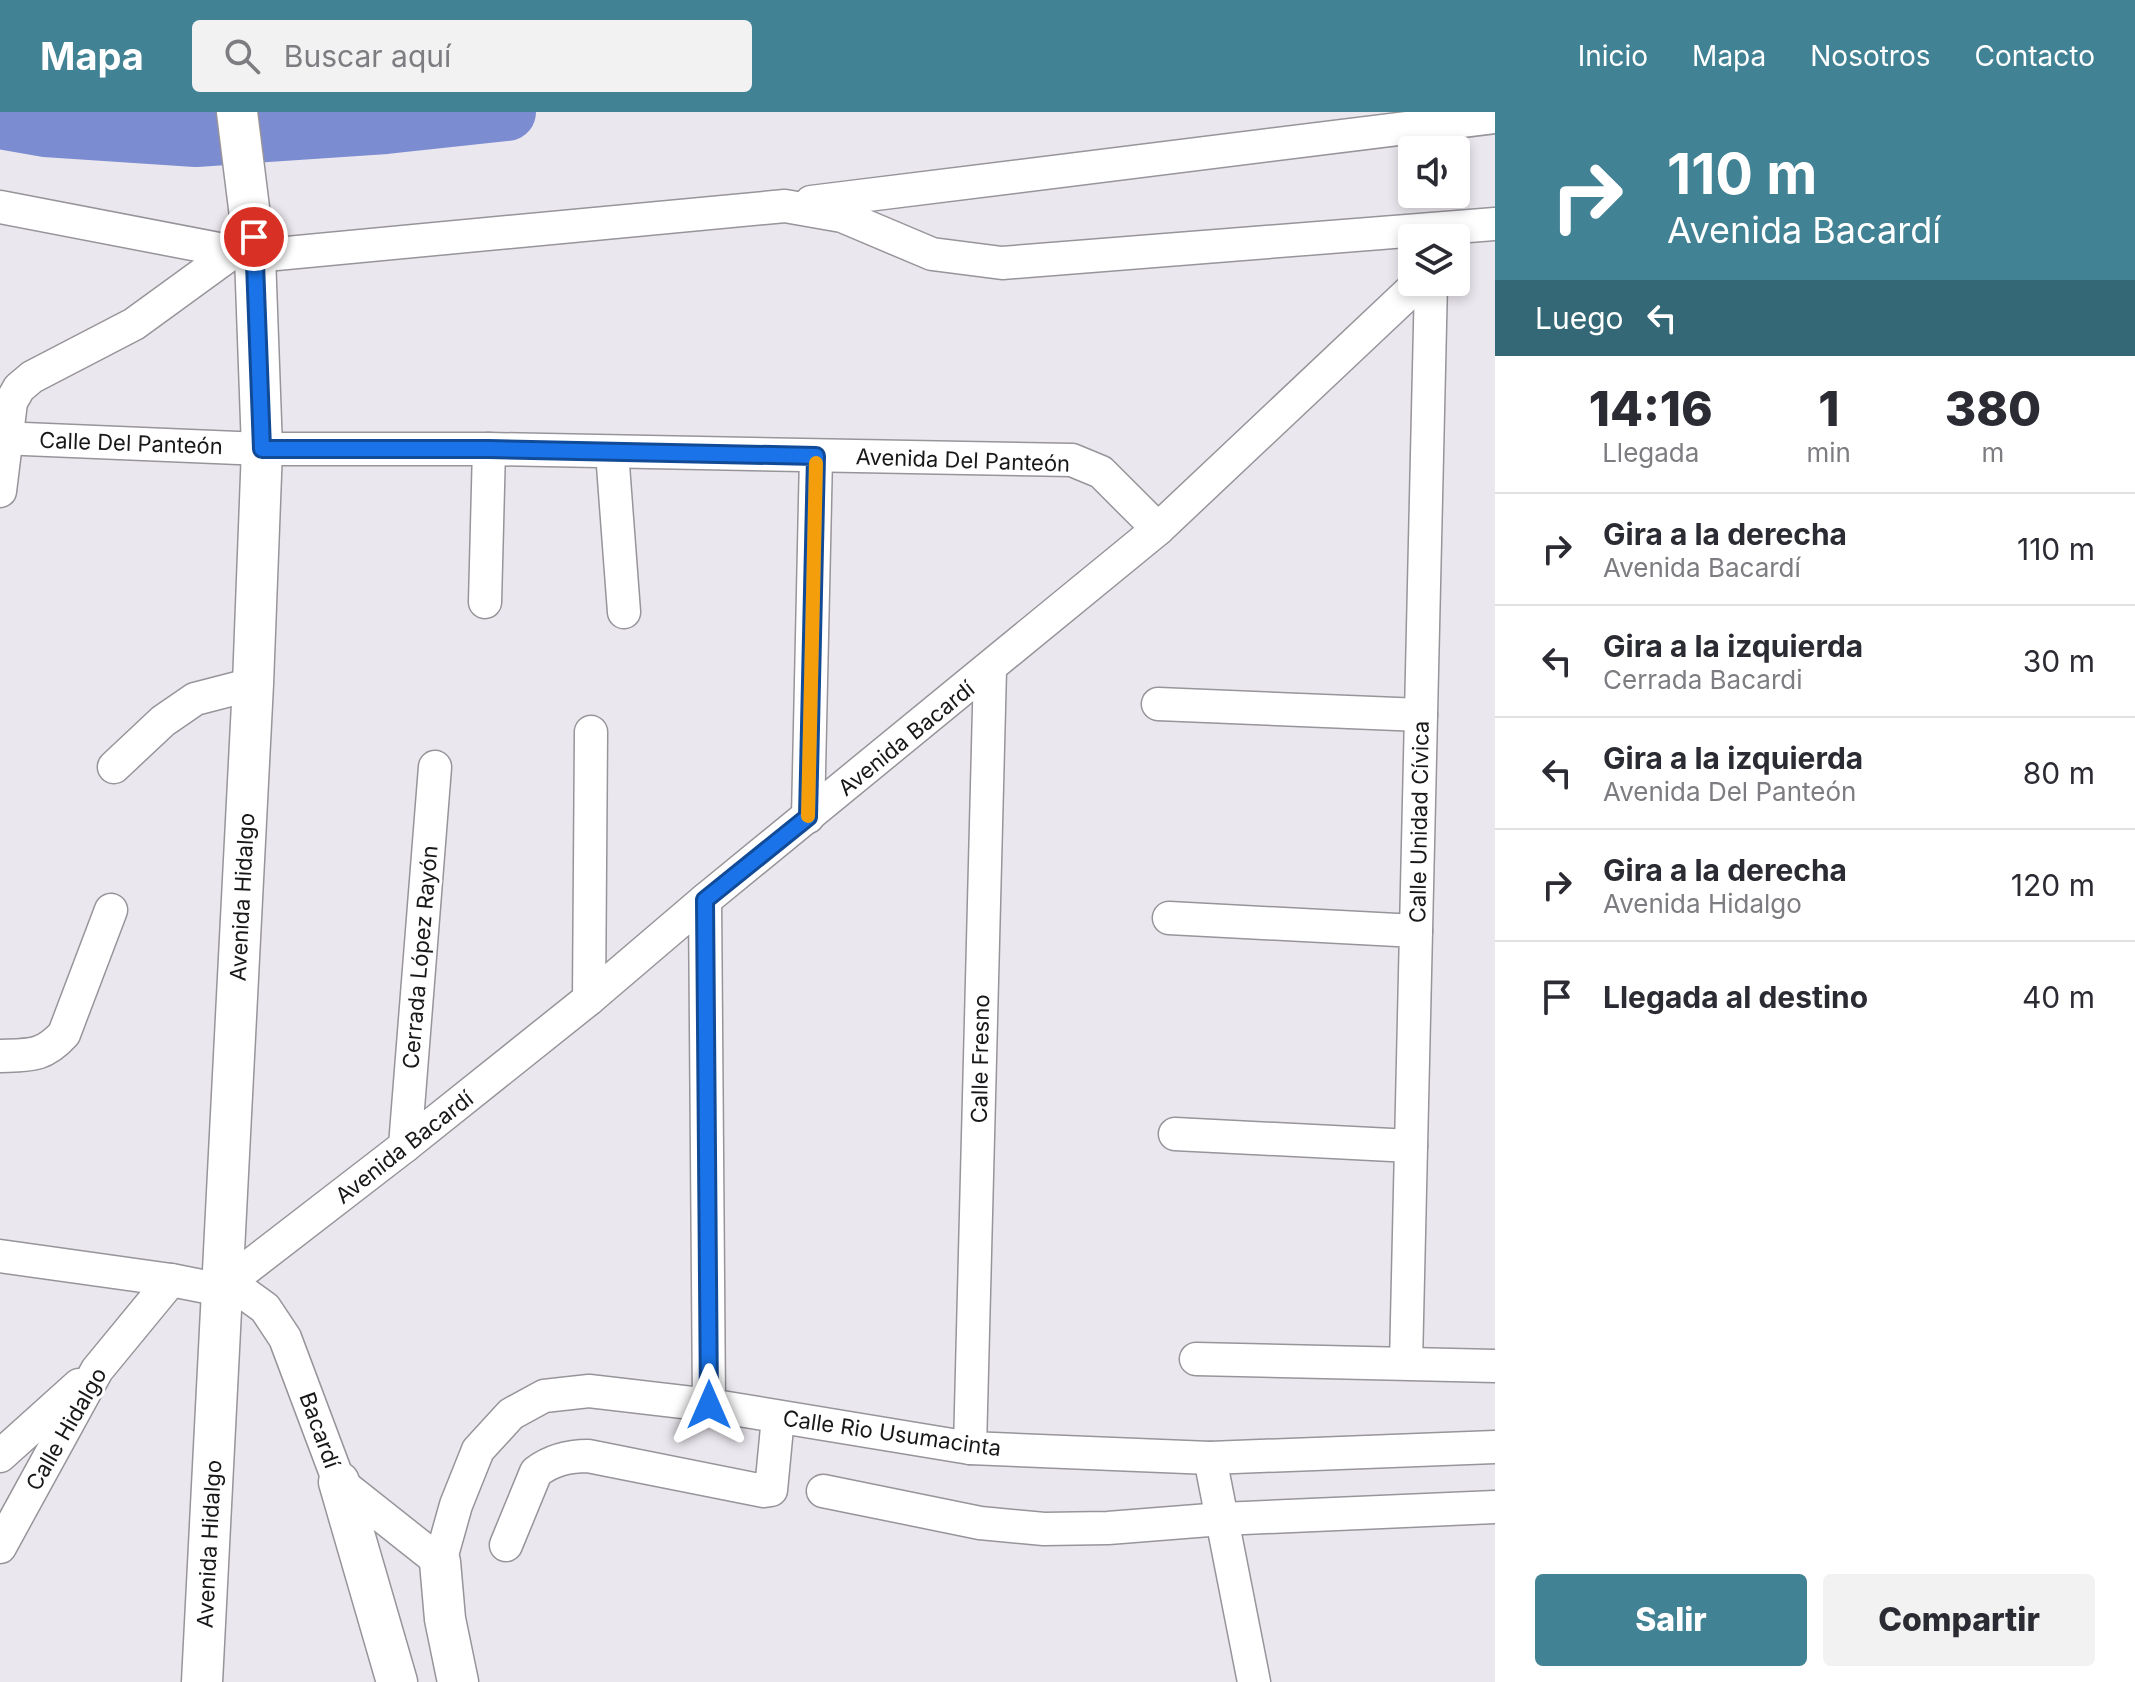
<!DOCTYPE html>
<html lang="es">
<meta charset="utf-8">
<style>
body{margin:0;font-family:Inter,sans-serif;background:#f2f2f3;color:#2b2b33;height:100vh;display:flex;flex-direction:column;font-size:30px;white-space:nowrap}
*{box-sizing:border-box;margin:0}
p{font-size:26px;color:#7c7c81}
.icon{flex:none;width:44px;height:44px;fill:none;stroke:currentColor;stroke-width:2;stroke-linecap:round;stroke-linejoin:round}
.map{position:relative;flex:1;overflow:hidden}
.drawer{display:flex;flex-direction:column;background:#fff;width:640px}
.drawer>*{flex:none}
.top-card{background:#418294;color:#fff;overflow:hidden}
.buttons{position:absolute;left:1398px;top:24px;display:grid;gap:16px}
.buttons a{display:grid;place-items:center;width:72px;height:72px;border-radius:8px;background:#fff;box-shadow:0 4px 12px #0003;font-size:40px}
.pin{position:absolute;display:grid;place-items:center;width:68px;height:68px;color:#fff;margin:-34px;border:4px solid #fff;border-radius:50%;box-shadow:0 2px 8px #0007}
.me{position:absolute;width:88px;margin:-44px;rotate:0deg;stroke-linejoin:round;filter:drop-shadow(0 0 6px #0008)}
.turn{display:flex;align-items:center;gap:28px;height:168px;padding:0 40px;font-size:36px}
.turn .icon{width:104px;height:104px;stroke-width:2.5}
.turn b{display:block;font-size:56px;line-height:68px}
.then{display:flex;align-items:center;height:76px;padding:0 40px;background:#0003;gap:16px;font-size:30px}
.eta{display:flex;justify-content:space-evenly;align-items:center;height:136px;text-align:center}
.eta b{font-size:48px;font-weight:800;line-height:56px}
.primary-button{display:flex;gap:16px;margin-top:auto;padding:16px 40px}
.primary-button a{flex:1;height:92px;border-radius:8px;background:#418294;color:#fff;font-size:32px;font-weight:800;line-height:92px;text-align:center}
.primary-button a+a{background:#f2f2f3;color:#2b2b33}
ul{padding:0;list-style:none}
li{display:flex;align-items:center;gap:24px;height:112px;padding:0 40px;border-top:2px solid #e1e1e2}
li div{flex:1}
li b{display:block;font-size:30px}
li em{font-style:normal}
header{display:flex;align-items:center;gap:48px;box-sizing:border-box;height:112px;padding:0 40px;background:#418294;color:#fff}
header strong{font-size:38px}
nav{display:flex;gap:44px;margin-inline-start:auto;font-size:28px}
.search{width:560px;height:72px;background:#f2f2f3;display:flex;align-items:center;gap:20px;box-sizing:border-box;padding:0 28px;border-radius:8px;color:#7c7c81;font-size:30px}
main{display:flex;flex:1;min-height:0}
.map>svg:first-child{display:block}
</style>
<header>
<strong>Mapa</strong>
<div class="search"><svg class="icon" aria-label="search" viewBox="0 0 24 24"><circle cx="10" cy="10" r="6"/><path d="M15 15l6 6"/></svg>Buscar aquí</div>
<nav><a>Inicio</a><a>Mapa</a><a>Nosotros</a><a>Contacto</a></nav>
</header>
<main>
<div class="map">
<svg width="1495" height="1570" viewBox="0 0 1495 1570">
<rect width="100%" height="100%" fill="#ebe7ee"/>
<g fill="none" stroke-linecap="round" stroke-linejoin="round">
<polyline stroke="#7c8cd1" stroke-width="58" points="0,8 45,16 196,26 386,13 507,0"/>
<g stroke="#97949a" stroke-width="35">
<g id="minor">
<polyline points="811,90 1495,5"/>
<polyline points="0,95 255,144 785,94 842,104 932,142 1002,151 1495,112"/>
<polyline points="0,326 262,337 489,337 1072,348 1101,360 1158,417"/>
<polyline points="612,340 624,500"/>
<polyline points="0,379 11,290 19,276 32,265 134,212 233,140"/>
<polyline points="485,490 489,337"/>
<polyline points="1158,592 1421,603"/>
<polyline points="114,655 163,609 195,587 253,572"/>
<polyline points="808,705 816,344"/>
<polyline points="705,788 709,1293"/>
<polyline points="1169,806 1416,819"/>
<polyline points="589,887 591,620"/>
<path d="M0,944C30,943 43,945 64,922L111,798"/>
<polyline points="1175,1022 1411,1034"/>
<polyline points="405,1034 435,655"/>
<polyline points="0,1144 171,1168 247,1183 265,1196 285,1226 339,1370 440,1450 456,1393 478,1338 511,1302 544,1284 589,1279 709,1293 970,1336 1210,1346 1495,1335"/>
<polyline points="221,1176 405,1034 589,887 705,788 1158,417 1420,170"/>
<polyline points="1196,1247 1495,1254"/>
<polyline points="1406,1251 1431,170"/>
<polyline points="970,1336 990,557"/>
<polyline points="0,1344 79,1273"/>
<polyline points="1210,1346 1254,1570"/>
<polyline points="823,1379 980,1411 1044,1417 1108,1416 1222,1407 1495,1395"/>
<path d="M506,1433L536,1360C552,1348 568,1344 588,1344L764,1379L771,1378L778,1305"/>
<polyline points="0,1435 97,1258 171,1168"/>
</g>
</g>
<g stroke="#97949a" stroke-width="43">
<g id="major">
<polyline points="339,1370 397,1570"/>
<polyline points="440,1450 445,1507 458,1570"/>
<polyline points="202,1570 253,572 262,337 255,144 237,0"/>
</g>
</g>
<use href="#minor" stroke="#fff" stroke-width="32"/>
<use href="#major" stroke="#fff" stroke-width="40"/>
</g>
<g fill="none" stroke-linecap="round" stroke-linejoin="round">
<g stroke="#114b97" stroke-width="20">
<polyline id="route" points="254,125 262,337 489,337 816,344 808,705 705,788 709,1293"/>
</g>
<use href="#route" stroke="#1a73e8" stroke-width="14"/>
<polyline stroke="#f59e0b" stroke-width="14" points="808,704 816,351"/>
</g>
<g text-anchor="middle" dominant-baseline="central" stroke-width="6" stroke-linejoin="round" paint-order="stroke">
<g font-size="22" fill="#181719" stroke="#fff">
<text transform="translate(131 331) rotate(2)">Calle Del Panteón</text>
<text transform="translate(963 348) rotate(2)">Avenida Del Panteón</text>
<text transform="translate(906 626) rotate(-39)">Avenida Bacardí</text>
<text transform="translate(1419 710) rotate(-89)">Calle Unidad Cívica</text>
<text transform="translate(242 785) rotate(-87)">Avenida Hidalgo</text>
<text transform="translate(420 845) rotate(-85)">Cerrada López Rayón</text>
<text transform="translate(980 947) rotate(-89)">Calle Fresno</text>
<text transform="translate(404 1035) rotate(-38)">Avenida Bacardí</text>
<text transform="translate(66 1317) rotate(-60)">Calle Hidalgo</text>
<text transform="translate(320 1318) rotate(70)">Bacardí</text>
<text transform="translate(892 1321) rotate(8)">Calle Rio Usumacinta</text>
<text transform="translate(209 1432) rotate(-87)">Avenida Hidalgo</text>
</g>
</g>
</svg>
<div class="buttons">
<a><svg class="icon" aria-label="sound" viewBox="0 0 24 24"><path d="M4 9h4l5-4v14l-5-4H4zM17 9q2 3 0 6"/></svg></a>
<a><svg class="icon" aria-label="layers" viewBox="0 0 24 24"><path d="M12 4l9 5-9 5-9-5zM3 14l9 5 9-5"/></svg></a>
</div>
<div class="pin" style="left:254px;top:125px;background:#d93025"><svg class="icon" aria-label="arrive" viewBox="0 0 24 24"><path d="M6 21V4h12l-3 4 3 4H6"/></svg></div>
<svg class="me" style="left:709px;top:1293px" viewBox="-20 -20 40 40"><path d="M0-17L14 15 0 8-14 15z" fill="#1a73e8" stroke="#fff" stroke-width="4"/></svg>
</div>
<section class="drawer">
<div class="top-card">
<div class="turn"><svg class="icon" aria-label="right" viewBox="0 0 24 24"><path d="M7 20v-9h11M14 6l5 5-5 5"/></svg><div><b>110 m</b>Avenida Bacardí</div></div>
<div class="then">Luego<svg class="icon" aria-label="left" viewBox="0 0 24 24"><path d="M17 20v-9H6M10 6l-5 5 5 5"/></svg></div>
</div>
<div class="eta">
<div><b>14:16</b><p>Llegada</p></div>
<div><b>1</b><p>min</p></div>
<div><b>380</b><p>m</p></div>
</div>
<ul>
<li><svg class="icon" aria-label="right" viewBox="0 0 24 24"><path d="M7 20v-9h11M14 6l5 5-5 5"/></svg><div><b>Gira a la derecha</b><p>Avenida Bacardí</p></div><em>110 m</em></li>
<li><svg class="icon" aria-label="left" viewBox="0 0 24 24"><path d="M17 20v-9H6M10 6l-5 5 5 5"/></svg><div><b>Gira a la izquierda</b><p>Cerrada Bacardi</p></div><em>30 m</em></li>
<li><svg class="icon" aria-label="left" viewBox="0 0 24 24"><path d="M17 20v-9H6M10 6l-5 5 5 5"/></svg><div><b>Gira a la izquierda</b><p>Avenida Del Panteón</p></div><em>80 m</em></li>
<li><svg class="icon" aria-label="right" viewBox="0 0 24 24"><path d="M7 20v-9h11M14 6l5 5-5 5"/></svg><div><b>Gira a la derecha</b><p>Avenida Hidalgo</p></div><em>120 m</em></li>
<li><svg class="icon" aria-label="arrive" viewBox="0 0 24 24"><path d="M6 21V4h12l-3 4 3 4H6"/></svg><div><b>Llegada al destino</b></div><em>40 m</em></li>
</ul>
<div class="primary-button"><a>Salir</a><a>Compartir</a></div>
</section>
</main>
